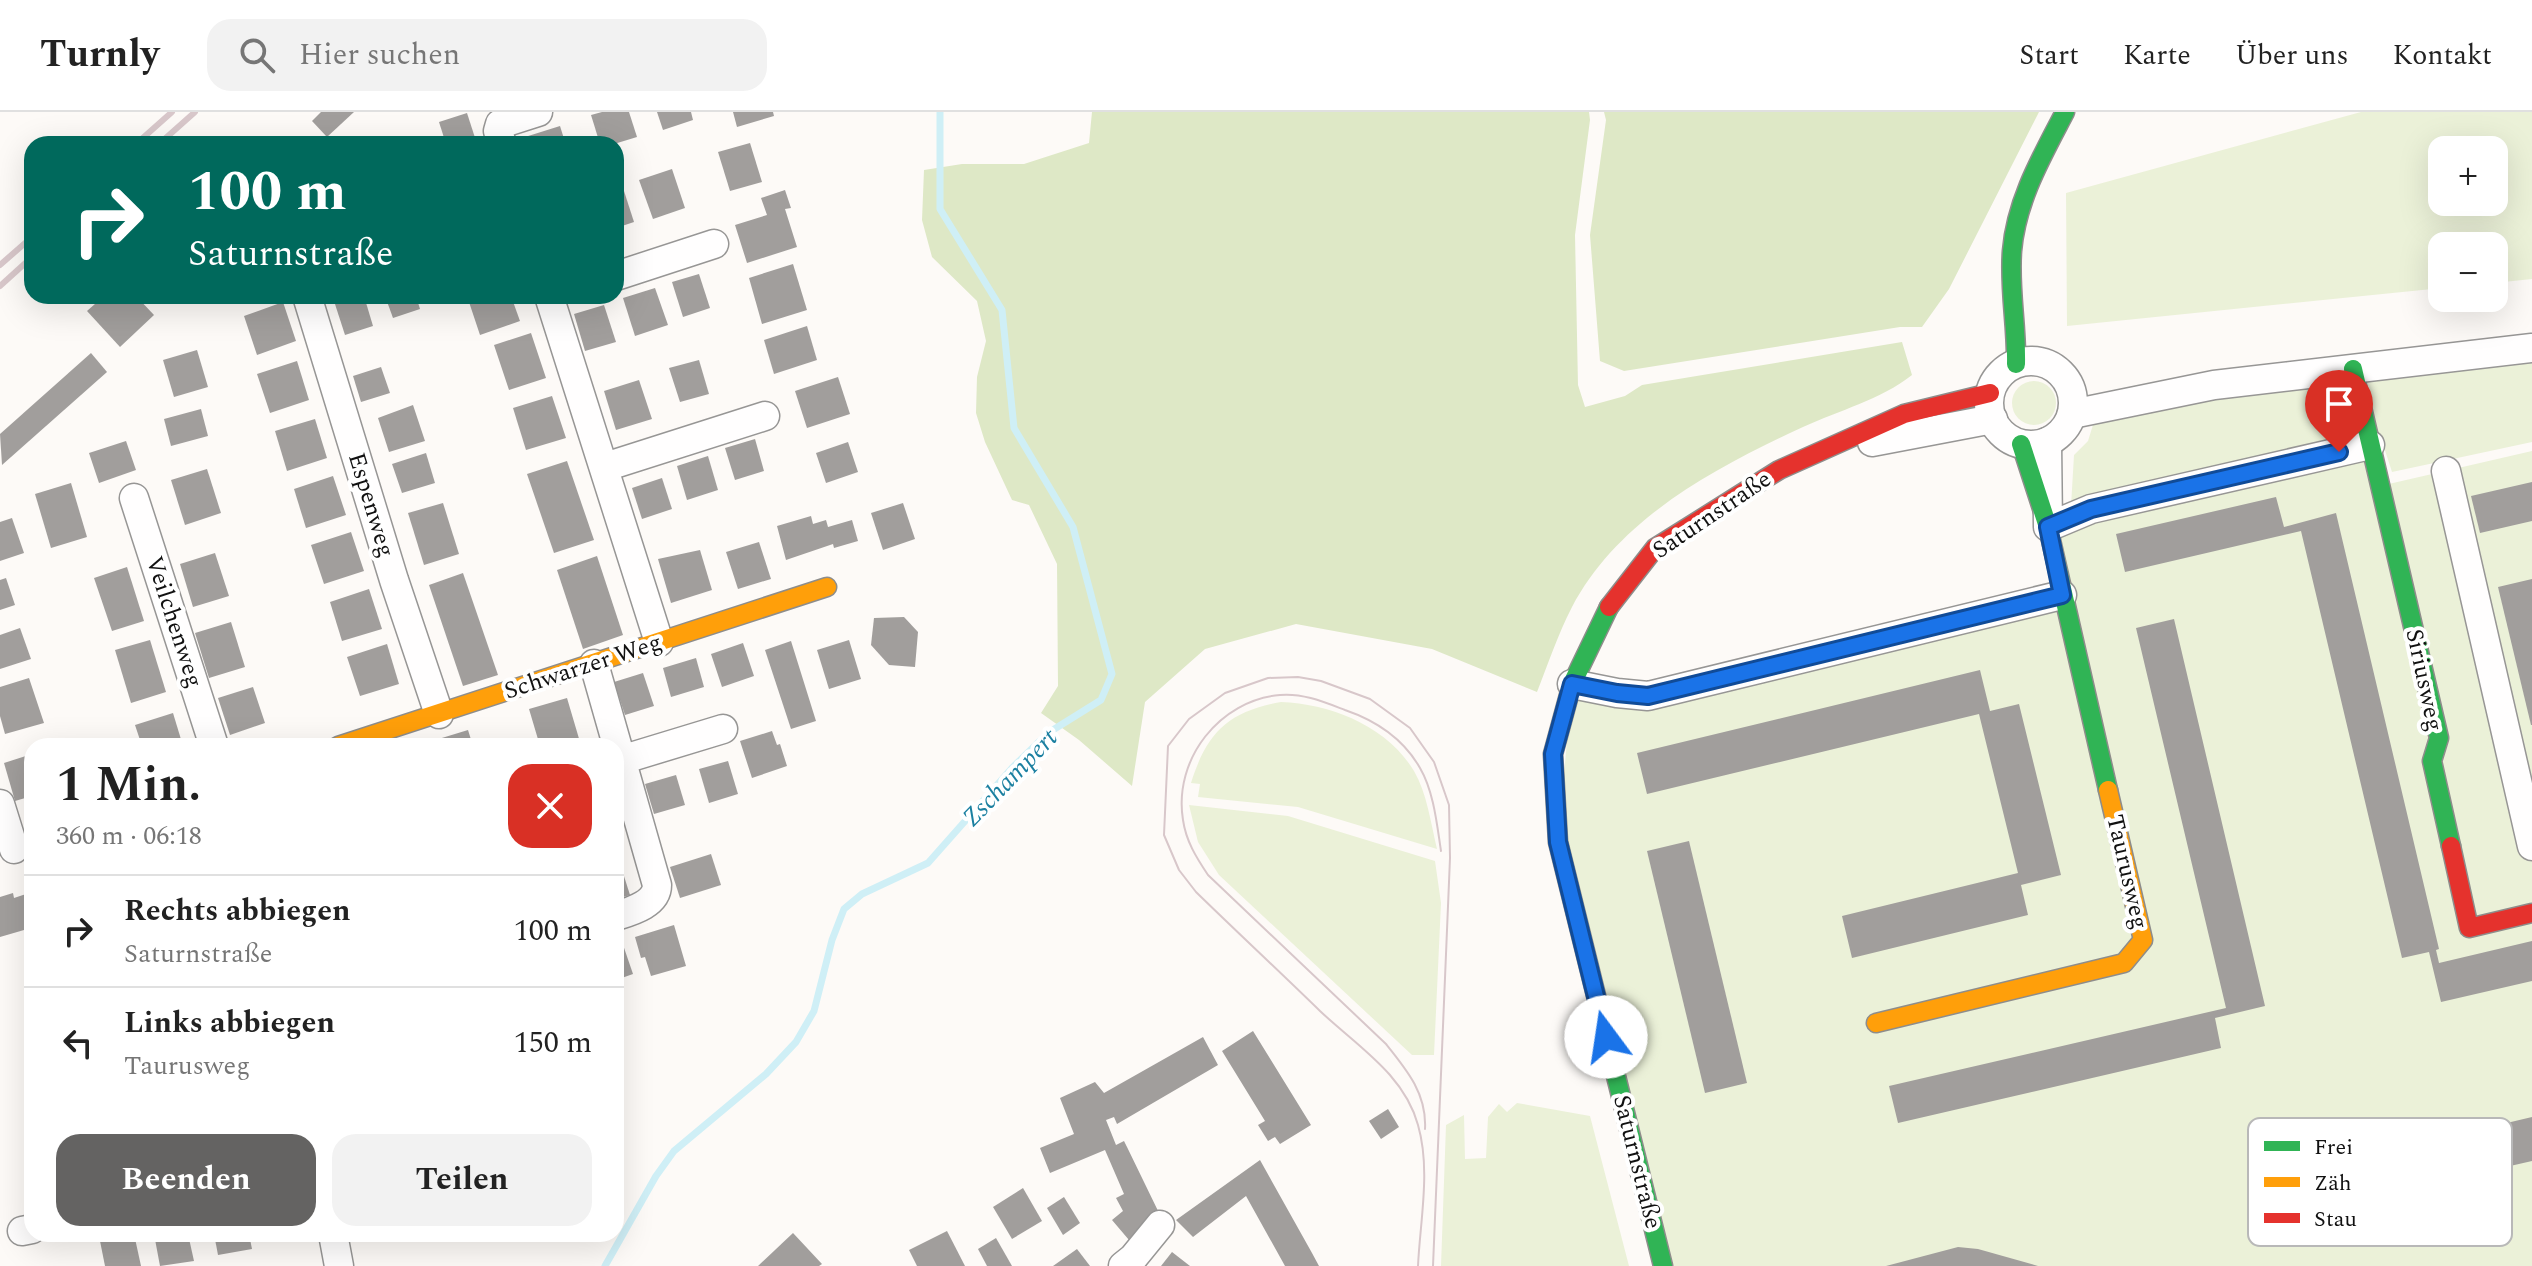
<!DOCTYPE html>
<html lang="de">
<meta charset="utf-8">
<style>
body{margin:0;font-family:Spectral,serif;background:#f2f2f2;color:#222;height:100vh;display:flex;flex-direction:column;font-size:30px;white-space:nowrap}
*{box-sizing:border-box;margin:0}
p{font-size:26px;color:#767676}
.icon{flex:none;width:44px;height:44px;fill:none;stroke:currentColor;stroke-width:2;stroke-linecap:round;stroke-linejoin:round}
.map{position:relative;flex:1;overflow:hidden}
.drawer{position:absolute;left:24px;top:626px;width:600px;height:504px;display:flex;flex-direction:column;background:#fff;border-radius:24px;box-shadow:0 8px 32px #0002}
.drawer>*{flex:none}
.top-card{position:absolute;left:24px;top:24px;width:600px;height:168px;border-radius:24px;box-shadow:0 8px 32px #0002;background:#00695c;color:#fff;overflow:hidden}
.buttons{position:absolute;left:2428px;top:24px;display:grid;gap:16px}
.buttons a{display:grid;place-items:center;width:80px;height:80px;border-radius:16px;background:#fff;box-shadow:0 8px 32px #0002;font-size:40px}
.pin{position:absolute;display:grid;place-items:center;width:68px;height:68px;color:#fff;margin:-82px -34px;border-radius:50% 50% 50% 0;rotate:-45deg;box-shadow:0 0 8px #0007}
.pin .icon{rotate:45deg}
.me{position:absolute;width:88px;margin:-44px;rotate:346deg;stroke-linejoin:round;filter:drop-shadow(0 0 6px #0008)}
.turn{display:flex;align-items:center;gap:28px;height:168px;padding:0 32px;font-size:36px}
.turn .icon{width:104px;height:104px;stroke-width:2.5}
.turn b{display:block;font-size:56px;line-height:68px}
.round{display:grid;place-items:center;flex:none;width:84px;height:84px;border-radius:24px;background:#f2f2f2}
.summary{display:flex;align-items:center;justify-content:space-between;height:136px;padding:0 32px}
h1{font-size:48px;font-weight:700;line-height:60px}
.cta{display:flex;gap:16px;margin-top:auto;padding:16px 32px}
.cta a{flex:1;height:92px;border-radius:24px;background:#646362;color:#fff;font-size:32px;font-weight:700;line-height:92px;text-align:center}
.cta a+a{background:#f2f2f2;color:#222}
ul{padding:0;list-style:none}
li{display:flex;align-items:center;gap:24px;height:112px;padding:0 32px;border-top:2px solid #e0e0e0}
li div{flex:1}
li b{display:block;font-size:30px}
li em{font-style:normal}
header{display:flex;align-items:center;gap:48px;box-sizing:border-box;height:112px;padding:0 40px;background:#fff;border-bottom:2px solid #e0e0e0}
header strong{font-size:38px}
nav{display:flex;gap:44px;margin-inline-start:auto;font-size:28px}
.search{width:560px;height:72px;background:#f2f2f2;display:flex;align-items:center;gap:20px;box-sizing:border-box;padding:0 28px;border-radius:24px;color:#767676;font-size:30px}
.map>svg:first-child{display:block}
</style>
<header>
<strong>Turnly</strong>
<div class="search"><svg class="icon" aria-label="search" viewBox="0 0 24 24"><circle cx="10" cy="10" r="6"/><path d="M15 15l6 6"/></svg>Hier suchen</div>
<nav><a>Start</a><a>Karte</a><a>Über uns</a><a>Kontakt</a></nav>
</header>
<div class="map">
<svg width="2532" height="1154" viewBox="0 0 2532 1154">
<rect width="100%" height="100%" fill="#fdfaf7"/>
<g fill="#ebf1d8" fill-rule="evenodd">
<path d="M2361,0H2532V167L2494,171V134H2442V176L2067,214L2066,81ZM2442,38H2494V90H2442Z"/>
<polygon points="2532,248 2532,330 2392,360 2380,323 2071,394 2074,343 2088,329 2096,303 2182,286"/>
<circle cx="2034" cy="291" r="22"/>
<polygon points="2370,333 2380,374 2532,339 2532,1154 1663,1154 1558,730 1572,572 1648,584 2062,483 2048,415"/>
<path d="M1281,590C1331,592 1387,614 1414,659C1427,681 1431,712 1437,737L1298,695L1198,685L1200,672L1191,671C1207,620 1228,600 1281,590Z"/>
<polygon points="1189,693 1288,704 1435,749 1441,791 1434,943 1412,943 1219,763 1198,730"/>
<polygon points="1517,991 1590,1004 1629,1154 1441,1154 1446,1013 1464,1003 1465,1047 1486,1046 1488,1005 1499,992 1507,1000"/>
</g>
<g fill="#dee8c6">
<path d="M1092,0H1589L1590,8L1575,123L1578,273L1585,295L1625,284L1642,273L1902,230L1912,263C1880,288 1840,298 1803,315C1715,356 1619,406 1572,495C1558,522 1548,552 1537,580L1432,537L1296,512L1205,537L1145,590L1132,674L1079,628L1041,601L1058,574L1057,452L1029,393L1012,388L985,330L976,301L977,265L986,229L977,189L932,145L922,108L924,58L962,52H1024L1089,31Z"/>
<polygon points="1604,0 2039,0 1949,177 1922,215 1900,215 1624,259 1600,249 1590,123 1606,8"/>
</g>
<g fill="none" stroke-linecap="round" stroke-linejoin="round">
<polyline stroke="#cfeff6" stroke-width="7" points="605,1154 656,1064 674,1039 766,962 796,930 814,899 832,828 844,797 862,782 928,751 1012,656 1048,621 1101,588 1112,562 1073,415 1014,316 1002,198 940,97 940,0"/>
</g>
<g fill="#a19e9c">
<polygon points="321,0 354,0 327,25 312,9"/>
<polygon points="602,0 629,0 637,25 614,32 600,32 591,3"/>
<polygon points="657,0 691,0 693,8 663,18"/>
<polygon points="733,0 773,0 774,4 737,15"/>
<polygon points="467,1 477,32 446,32 439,10"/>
<polygon points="560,14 565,30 580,25 582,32 527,32 525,25"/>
<polygon points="750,31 762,70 730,79 718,40"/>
<polygon points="672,57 685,96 653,107 639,68"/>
<polygon points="785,78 791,96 785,97 797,135 747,151 735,113 767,103 761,86"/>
<polygon points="624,79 634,110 616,116 616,82"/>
<polygon points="793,152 807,198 762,212 749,166"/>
<polygon points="699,162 710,196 683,205 672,170"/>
<polygon points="655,176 668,213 635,224 623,186"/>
<polygon points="104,184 136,184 154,203 120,235 87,199"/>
<polygon points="352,184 364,184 373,214 345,223 334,189"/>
<polygon points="385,184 416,184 420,197 393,206"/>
<polygon points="467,184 511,184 520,209 480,223"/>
<polygon points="283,190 296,229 257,243 244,204"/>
<polygon points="604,193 616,230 585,239 574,202"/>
<polygon points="807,214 817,248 774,262 764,228"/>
<polygon points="531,221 546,266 509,278 494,233"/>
<polygon points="197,238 208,275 174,285 163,248"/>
<polygon points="91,241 107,260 2,353 0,322"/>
<polygon points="699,248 709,282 680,290 669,256"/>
<polygon points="297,249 309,288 270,301 257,262"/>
<polygon points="381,255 390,281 361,290 353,264"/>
<polygon points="838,265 850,302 807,316 795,279"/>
<polygon points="639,268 652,307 616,318 604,279"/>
<polygon points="552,284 566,326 526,338 513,296"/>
<polygon points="413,293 425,329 389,340 378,306"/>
<polygon points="201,297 208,324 171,334 164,307"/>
<polygon points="315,307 327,346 287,359 275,319"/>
<polygon points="755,327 764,359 735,368 725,336"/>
<polygon points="126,329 136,358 99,371 89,341"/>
<polygon points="848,330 858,360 826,371 816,341"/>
<polygon points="426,341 435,371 402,381 392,352"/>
<polygon points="708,344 718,378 687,388 677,354"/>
<polygon points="567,349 594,428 554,441 527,362"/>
<polygon points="207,357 221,401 185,413 171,368"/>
<polygon points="333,364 346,403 306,416 294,377"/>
<polygon points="662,366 672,397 642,407 632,376"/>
<polygon points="2532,370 2532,409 2480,421 2471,384"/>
<polygon points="71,371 87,425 51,436 35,382"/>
<polygon points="2276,385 2284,415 2336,401 2439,837 2436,838 2439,851 2532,829 2532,869 2441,890 2429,840 2402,846 2301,419 2125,460 2116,422"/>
<polygon points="443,391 459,442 424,453 408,401"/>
<polygon points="903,391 915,427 883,438 871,401"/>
<polygon points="811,404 813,412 826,408 828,415 852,408 858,429 834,436 833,432 786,448 777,414"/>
<polygon points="12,406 24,441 0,449 0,410"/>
<polygon points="351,420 364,459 324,472 311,433"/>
<polygon points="759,430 771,467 738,477 726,440"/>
<polygon points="700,438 712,478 671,491 658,447"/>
<polygon points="215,441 229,484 193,495 180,452"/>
<polygon points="597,444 623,523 583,537 557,458"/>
<polygon points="127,455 144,509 112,519 94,466"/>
<polygon points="463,461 498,563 463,574 429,473"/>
<polygon points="6,466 15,493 0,498 0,468"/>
<polygon points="2532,467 2532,613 2531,613 2498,475"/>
<polygon points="369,477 382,517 342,529 330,490"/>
<polygon points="904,505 918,520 915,555 889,553 871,533 874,506"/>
<polygon points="2174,507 2265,894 2215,906 2221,936 1898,1011 1889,974 2226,896 2136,516"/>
<polygon points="231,510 245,555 209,566 195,521"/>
<polygon points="20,516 31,547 0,557 0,523"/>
<polygon points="150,528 166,580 131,591 115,538"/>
<polygon points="849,528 861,567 829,577 817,538"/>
<polygon points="791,529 816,609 791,617 765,538"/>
<polygon points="743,531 754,564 722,575 711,542"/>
<polygon points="387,532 399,572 360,584 347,545"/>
<polygon points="696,546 704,575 671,585 663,556"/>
<polygon points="1980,558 1990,599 2019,592 2061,763 2021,773 2028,803 1852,846 1842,804 2018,761 1979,602 1647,682 1637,641"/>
<polygon points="643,561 654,594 625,603 614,570"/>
<polygon points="29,566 44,611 5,622 0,604 0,575"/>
<polygon points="253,575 265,611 230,623 218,586"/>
<polygon points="567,586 580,630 586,628 588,634 540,634 529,597"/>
<polygon points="173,601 183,634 142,634 135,613"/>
<polygon points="468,618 473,634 433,634 432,629"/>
<polygon points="772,619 777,633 780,632 787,654 752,666 740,629"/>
<polygon points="32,642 32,684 15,689 4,651"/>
<polygon points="728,649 738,682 709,691 699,657"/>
<polygon points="676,663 685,693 654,702 645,672"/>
<polygon points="1689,729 1747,971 1705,981 1647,739"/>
<polygon points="616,739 630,783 616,787"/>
<polygon points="711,742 721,773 680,786 670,755"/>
<polygon points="32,780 32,820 25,822 24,818 0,825 0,785 13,781 14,786"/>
<polygon points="674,813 686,854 651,864 645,845 641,846 635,825"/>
<polygon points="621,827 633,862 616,868 616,829"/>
<polygon points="1253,919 1311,1013 1280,1032 1275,1025 1268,1029 1258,1013 1265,1009 1222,939"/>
<polygon points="1203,925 1218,953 1117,1012 1114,1005 1106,1008 1116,1033 1124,1029 1127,1035 1160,1103 1129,1128 1112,1108 1123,1099 1116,1086 1124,1082 1105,1038 1050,1061 1040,1036 1074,1022 1060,986 1095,970 1104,981"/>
<polygon points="1388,997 1399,1015 1381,1027 1369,1009"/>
<polygon points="2532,1005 2532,1049 2462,1065 2452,1024"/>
<polygon points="1260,1048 1312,1141 1319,1154 1285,1154 1246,1084 1193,1125 1176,1108"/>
<polygon points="1023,1076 1042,1109 1012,1127 993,1095"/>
<polygon points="1064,1085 1080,1111 1063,1123 1047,1096"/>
<polygon points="947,1119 965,1154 917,1154 909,1138"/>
<polygon points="793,1121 822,1152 819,1154 758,1154"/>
<polygon points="109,1122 134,1122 141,1154 105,1154 99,1124"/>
<polygon points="154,1122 188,1122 194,1149 160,1154"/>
<polygon points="214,1122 249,1122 252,1137 218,1143"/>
<polygon points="996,1126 1012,1154 987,1154 978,1137"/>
<polygon points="1958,1135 1978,1137 2038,1154 1886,1154"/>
<polygon points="1077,1137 1090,1154 1053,1154"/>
<polygon points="1172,1140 1190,1154 1161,1154"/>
</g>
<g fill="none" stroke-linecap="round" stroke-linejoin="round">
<g stroke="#979695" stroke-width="31">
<g id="street">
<polyline points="502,32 498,19 500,12 538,0"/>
<polyline points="616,164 714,132"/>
<polyline points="307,184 394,468 439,602"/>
<polyline points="549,184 659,530"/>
<circle cx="2031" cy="291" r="42"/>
<polyline points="2072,302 2214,273 2532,236"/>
<polyline points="1872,330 1993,307"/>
<polyline points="2047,330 2048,415 2091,397 2370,333"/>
<polyline points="605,355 765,304"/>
<polyline points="2446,359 2532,734"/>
<polyline points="134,386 214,634"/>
<path d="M594,552L657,773C657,792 632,799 616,804"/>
<polyline points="1572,572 1617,581 1648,584 2062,483"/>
<polyline points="621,648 723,617"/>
<polyline points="0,692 14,737"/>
<polyline points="22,1119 32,1117"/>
<polyline points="333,1122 339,1154"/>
<polyline points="1123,1154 1133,1146 1160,1113"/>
</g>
</g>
<g stroke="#8e8d8b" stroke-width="21">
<g id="fast">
<path d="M2016,252C2017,214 2009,177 2012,139C2016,89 2042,44 2065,0"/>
<polyline points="2353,257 2439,626 2432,649 2451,734"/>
<polyline points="2021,332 2048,415 2108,678"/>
<polyline points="1609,495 1572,572 1553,642 1558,730 1663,1154"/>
</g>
</g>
<g stroke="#8e8d8b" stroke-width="21">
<g id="slow">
<polyline points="338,634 827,475"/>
<polyline points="1876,911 2124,851 2143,828 2108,678"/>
</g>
</g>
<g stroke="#8e8d8b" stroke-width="21">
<g id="jam">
<polyline points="1609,495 1655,436 1779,358 1904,302 1990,281"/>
<polyline points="2451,734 2469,816 2532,801"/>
</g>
</g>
<use href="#street" stroke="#fffefe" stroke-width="28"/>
<use href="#fast" stroke="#30b455" stroke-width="18"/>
<use href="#slow" stroke="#ff9f0a" stroke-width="18"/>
<use href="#jam" stroke="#e5322d" stroke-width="18"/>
<g stroke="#d8c7ca" stroke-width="2">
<path d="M1425,1017C1427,982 1407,958 1386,932L1208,763C1196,745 1186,729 1183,708C1173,647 1220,588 1280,583C1303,581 1324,590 1345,598C1377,609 1403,626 1420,656C1434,680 1437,713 1441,739"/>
<path d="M1418,1154C1420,1109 1431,1058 1418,1013C1404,962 1357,934 1320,899C1279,859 1237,820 1196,780L1179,758L1164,723L1168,634L1189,607L1225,581L1268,566L1298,565L1321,569L1370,587L1410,616L1434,650L1449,693L1450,746L1433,1154"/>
</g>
<g stroke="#d8c7ca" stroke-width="6">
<polyline points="136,32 172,0"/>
<polyline points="159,32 195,0"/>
<polyline points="0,153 32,125"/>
<polyline points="0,174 32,145"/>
</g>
</g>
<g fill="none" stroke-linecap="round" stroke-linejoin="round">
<g stroke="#114b97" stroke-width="20">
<polyline id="route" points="1606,925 1558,730 1553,642 1572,572 1617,581 1648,584 2062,483 2048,415 2091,397 2339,340"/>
</g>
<use href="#route" stroke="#1a73e8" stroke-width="14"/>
</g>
<g text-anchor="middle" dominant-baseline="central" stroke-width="8" stroke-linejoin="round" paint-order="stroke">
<g font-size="24" fill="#111" stroke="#fff">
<text transform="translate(371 393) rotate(73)">Espenweg</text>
<text transform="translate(1712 403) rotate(-34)">Saturnstraße</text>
<text transform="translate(174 510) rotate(72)">Veilchenweg</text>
<text transform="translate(583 555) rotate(-18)">Schwarzer Weg</text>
<text transform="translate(2424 568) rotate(78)">Siriusweg</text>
<text transform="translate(2127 760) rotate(77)">Taurusweg</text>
<text transform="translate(1637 1050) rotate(76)">Saturnstraße</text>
</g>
<g font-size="26" font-style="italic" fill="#1c80a1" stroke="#fff">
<text transform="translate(1010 666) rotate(-46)">Zschampert</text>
</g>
</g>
<rect x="2248" y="1006" width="264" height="128" rx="12" fill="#fff" stroke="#b8b8b8" stroke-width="2"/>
<rect x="2264" y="1029" width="36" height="10" fill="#30b455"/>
<rect x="2264" y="1065" width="36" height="10" fill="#ff9f0a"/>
<rect x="2264" y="1101" width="36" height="10" fill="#e5322d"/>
<g font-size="22" fill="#111">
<text x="2314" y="1042">Frei</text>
<text x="2314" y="1078">Zäh</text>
<text x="2314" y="1114">Stau</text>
</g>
</svg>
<div class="buttons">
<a>+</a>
<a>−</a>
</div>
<div class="pin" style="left:2339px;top:340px;background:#d93025"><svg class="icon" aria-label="arrive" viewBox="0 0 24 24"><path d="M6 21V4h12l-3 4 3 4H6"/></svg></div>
<svg class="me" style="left:1606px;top:925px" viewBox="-20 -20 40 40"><circle r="19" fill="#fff"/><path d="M0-13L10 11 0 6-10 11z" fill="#1a73e8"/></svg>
<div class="top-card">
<div class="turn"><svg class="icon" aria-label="right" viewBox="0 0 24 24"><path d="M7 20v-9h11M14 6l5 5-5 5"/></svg><div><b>100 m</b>Saturnstraße</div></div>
</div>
<section class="drawer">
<div class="summary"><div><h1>1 Min.</h1><p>360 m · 06:18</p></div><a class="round" style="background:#d93025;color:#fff"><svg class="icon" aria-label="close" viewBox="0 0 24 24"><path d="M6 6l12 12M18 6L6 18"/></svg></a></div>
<ul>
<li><svg class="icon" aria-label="right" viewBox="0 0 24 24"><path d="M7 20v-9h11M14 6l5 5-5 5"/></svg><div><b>Rechts abbiegen</b><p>Saturnstraße</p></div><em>100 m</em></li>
<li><svg class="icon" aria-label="left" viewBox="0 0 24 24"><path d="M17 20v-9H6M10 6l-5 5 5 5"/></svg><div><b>Links abbiegen</b><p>Taurusweg</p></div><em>150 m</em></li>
</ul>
<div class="cta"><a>Beenden</a><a>Teilen</a></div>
</section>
</div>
